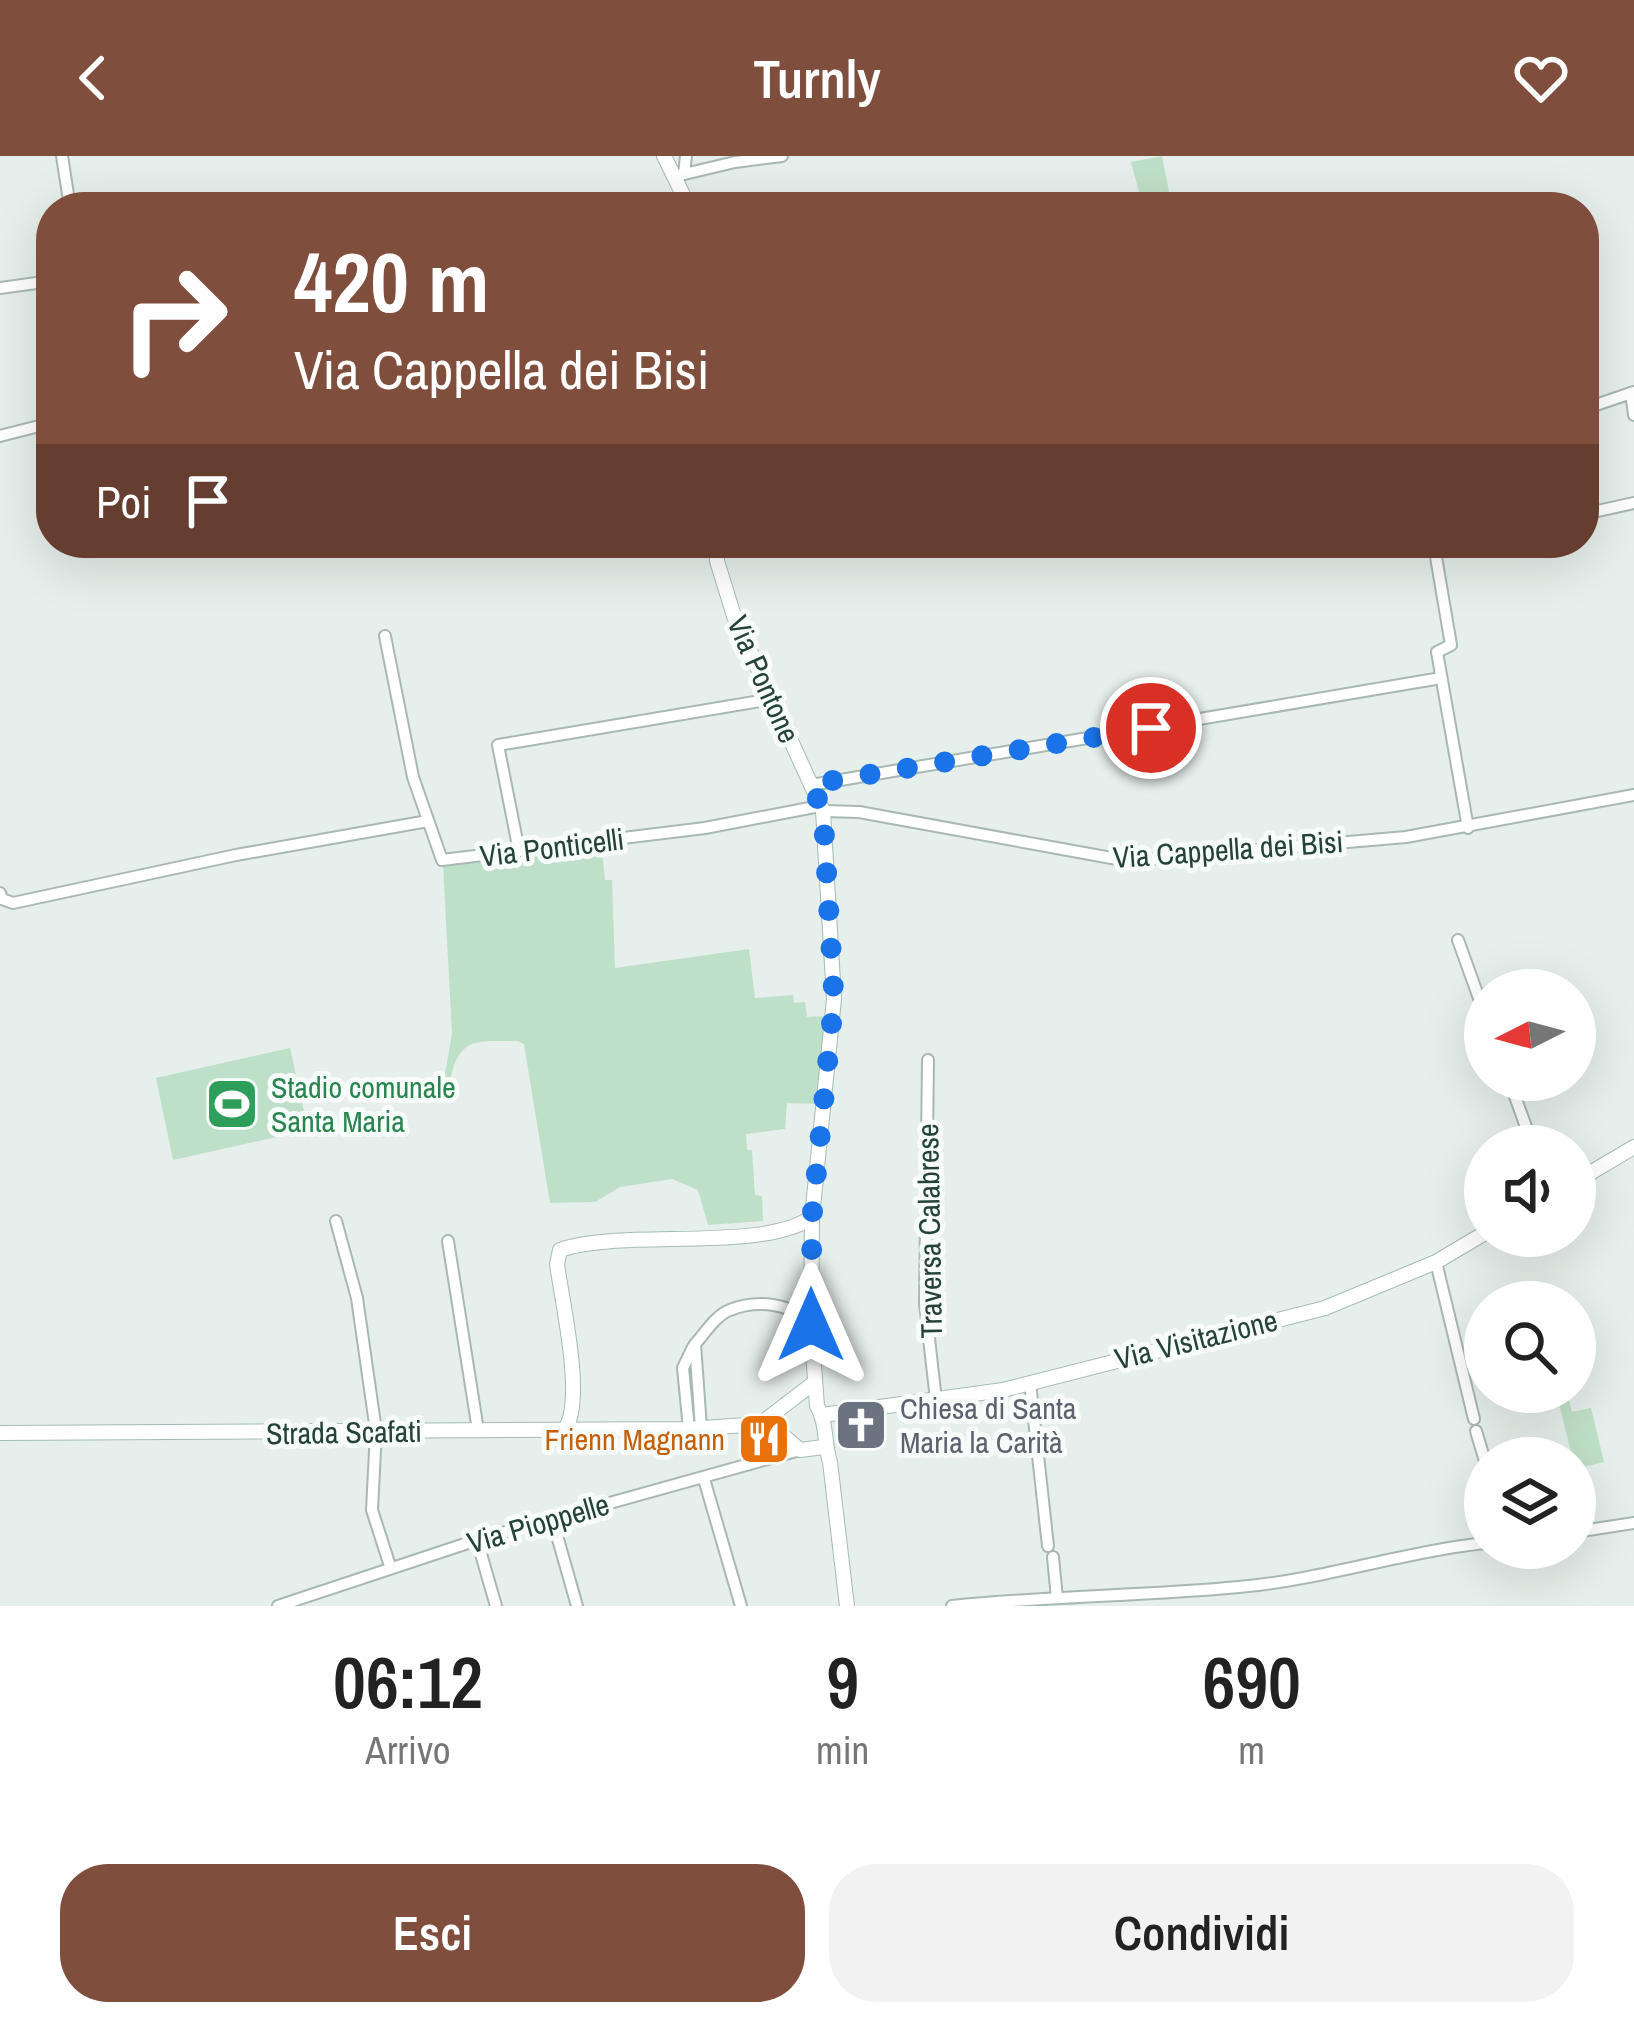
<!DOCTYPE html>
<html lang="it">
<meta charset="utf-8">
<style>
body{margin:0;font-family:"Archivo Narrow",sans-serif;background:#f2f2f2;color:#222;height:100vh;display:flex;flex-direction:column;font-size:45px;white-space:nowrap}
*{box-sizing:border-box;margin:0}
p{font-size:39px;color:#767676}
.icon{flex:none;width:66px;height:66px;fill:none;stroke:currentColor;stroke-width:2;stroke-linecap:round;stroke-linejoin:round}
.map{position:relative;height:1450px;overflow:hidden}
.side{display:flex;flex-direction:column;background:#fff;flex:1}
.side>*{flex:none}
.top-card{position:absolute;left:36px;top:36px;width:1563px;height:366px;border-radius:48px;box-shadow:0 12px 48px #0002;background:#804e3d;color:#fff;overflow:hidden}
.needle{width:78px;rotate:264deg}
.buttons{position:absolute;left:1464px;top:813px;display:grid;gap:24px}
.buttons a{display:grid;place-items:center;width:132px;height:132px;border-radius:50%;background:#fff;box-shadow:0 12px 48px #0002;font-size:60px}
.pin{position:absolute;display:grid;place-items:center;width:102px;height:102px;color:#fff;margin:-51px;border:6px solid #fff;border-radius:50%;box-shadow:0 3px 12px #0007}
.me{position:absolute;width:132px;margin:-66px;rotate:0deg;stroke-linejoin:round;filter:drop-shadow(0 0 9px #0008)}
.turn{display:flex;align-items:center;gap:42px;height:252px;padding:0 60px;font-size:54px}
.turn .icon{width:156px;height:156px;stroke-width:2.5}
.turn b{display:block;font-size:84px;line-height:102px}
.then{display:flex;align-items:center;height:114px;padding:0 60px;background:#0003;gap:24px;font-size:45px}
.eta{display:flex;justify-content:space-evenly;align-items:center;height:204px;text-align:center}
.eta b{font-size:72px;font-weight:600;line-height:84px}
.button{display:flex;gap:24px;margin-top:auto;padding:24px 60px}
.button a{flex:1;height:138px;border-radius:48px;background:#804e3d;color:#fff;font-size:48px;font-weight:600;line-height:138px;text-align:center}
.button a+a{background:#f2f2f2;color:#222}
header{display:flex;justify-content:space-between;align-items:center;height:156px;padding:0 60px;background:#804e3d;color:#fff;font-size:54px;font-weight:600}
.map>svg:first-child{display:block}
</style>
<header><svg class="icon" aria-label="back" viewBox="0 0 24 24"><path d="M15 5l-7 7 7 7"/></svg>Turnly<svg class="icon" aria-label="heart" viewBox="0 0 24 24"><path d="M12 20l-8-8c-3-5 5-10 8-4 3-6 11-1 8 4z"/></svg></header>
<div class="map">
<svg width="1634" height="1450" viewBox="0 0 1634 1450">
<rect width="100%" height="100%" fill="#e6efeb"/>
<g fill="#bfe0c8">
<polygon points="1162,0 1172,51 1143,51 1131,6"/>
<path d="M601,687L605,724H612L615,812L749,793L755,842L793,839L794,847L805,846L807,861L826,860L817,948L787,947L785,973L746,978L747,994H752L755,1039L762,1040L763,1065L708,1069L698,1034L672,1023L620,1031L595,1046L550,1047L524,888L518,885C481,886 461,878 451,920C449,931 448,938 440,946L452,878L443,708Z"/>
<polygon points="290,892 308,974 173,1004 156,922"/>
<polygon points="1567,1237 1572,1256 1591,1252 1604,1306 1575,1313 1557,1239"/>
</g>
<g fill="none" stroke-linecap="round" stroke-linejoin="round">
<g stroke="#a8b8b2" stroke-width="14">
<g id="street">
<polyline points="62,0 70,51"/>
<polyline points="684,18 686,0"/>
<polyline points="676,20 735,6 782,0"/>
<polyline points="0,132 51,125"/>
<polyline points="1631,237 1634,259"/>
<polyline points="1584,253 1634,236"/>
<polyline points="0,280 51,267"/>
<polyline points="1584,358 1634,347"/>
<polyline points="1444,387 1434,389 1451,489 1437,496 1468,672"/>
<polyline points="385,480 413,621 442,704 705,672 820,650"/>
<polyline points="811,629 1441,522"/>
<polyline points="823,655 859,656 1128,705 1406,681 1634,639"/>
<polyline points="519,695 498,589 772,543"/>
<polyline points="0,737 2,743 13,747 236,699 428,665"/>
<polyline points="1458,784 1485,859"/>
<polyline points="928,904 925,1147 936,1244"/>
<polyline points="1509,924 1533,990"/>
<polyline points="336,1065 357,1142 376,1275 372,1354 390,1410"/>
<polyline points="448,1085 478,1274"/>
<polyline points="1436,1106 1474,1263"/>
<polyline points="1030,1227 1048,1390"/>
<path d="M701,1272L695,1188C705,1177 716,1159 730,1154C757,1143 793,1147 811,1169"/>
<polyline points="689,1273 683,1212 693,1191"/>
<polyline points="1476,1275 1485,1305"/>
<polyline points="704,1323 741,1450"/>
<polyline points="552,1362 577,1450"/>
<polyline points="1575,1376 1634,1367"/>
<polyline points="477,1384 496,1450"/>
<polyline points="1053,1401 1057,1442"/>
<polyline points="278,1450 477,1384 800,1294"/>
<path d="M952,1450C1047,1440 1143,1440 1239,1431C1322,1424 1402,1396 1485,1387"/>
</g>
</g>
<g stroke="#a4bbb3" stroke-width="16">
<g id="secondary">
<polyline points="664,0 689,51"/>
<path d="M716,387L717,405L734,460L823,655L834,843L812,1061L811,1169L817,1250C827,1266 824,1288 830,1306L847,1450"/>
<polyline points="1575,1026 1634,991"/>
<polyline points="822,1259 1003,1234 1325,1152 1436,1106 1485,1077"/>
<polyline points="760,1268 815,1226"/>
<path d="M565,1273C585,1244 562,1146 557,1108L560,1094C622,1072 763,1097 812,1061"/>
<polyline points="0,1277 689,1273 760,1268 772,1270 800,1294 824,1291"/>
</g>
</g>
<use href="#street" stroke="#fff" stroke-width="10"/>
<use href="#secondary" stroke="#fff" stroke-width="14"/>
</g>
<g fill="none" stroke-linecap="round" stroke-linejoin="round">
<polyline stroke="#1a73e8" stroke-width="21" stroke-dasharray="0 37.8" points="811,1169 812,1061 834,843 823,655 811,628 1151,572"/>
</g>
<defs>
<g id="stadium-square" transform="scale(2.7)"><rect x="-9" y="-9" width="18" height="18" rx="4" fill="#2e9e5b" stroke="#f7fbf9"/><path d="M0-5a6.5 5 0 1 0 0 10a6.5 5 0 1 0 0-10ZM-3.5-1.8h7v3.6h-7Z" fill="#fff"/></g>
<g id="church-square" transform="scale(2.7)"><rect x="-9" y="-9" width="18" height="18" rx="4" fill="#6b7280" stroke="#f7fbf9"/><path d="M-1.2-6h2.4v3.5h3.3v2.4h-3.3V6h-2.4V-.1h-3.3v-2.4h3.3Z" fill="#fff"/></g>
<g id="restaurant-square" transform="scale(2.7)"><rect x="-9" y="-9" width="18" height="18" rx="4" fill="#e8710a" stroke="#f7fbf9"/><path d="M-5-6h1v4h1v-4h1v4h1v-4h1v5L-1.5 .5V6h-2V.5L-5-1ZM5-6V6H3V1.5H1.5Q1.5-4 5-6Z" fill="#fff"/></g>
</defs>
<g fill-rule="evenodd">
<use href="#stadium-square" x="232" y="948"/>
<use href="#church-square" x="861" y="1269"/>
<use href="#restaurant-square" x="764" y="1283"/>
</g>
<g text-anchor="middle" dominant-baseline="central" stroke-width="10" stroke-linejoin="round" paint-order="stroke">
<g font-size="30" fill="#24423a" stroke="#f7fbf9">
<text transform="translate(764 523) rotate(66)">Via Pontone</text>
<text transform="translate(552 691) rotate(-7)">Via Ponticelli</text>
<text transform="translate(1228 693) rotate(-4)">Via Cappella dei Bisi</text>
<text transform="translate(929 1075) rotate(-91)">Traversa Calabrese</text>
<text transform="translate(1196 1183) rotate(-14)">Via Visitazione</text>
<text transform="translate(344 1276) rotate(-1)">Strada Scafati</text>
<text transform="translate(538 1367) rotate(-16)">Via Pioppelle</text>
</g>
<g font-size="30" fill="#27864d" stroke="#f7fbf9" text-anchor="start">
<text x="271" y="931">Stadio comunale<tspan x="271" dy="34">Santa Maria</tspan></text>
</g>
<g font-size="30" fill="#5b616d" stroke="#f7fbf9" text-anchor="start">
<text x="900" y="1252">Chiesa di Santa<tspan x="900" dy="34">Maria la Carità</tspan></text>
</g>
<g font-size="30" fill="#c56008" stroke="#f7fbf9" text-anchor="end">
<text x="725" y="1283">Frienn Magnann</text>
</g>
</g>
</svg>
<div class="buttons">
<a><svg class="needle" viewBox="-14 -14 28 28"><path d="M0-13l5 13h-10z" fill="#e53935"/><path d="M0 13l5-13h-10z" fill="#767676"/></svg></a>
<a><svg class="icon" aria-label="sound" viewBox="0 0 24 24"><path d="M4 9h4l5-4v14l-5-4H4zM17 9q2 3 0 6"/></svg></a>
<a><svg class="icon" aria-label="search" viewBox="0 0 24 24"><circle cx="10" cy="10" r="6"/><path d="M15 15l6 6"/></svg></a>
<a><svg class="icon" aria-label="layers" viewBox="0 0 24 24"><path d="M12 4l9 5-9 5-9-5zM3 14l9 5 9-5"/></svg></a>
</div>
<div class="pin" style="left:1151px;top:572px;background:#d93025"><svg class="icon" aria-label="arrive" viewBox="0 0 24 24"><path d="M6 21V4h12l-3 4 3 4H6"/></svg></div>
<svg class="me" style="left:811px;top:1169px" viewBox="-20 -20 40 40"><path d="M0-17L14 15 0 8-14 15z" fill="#1a73e8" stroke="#fff" stroke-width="4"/></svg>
<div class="top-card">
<div class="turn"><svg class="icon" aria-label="right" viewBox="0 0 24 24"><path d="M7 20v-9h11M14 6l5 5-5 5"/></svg><div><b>420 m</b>Via Cappella dei Bisi</div></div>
<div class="then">Poi<svg class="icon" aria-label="arrive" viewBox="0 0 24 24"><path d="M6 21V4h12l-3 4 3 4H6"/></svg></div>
</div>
</div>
<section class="side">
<div class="eta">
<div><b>06:12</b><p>Arrivo</p></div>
<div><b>9</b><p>min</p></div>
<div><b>690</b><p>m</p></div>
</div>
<div class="button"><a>Esci</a><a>Condividi</a></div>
</section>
